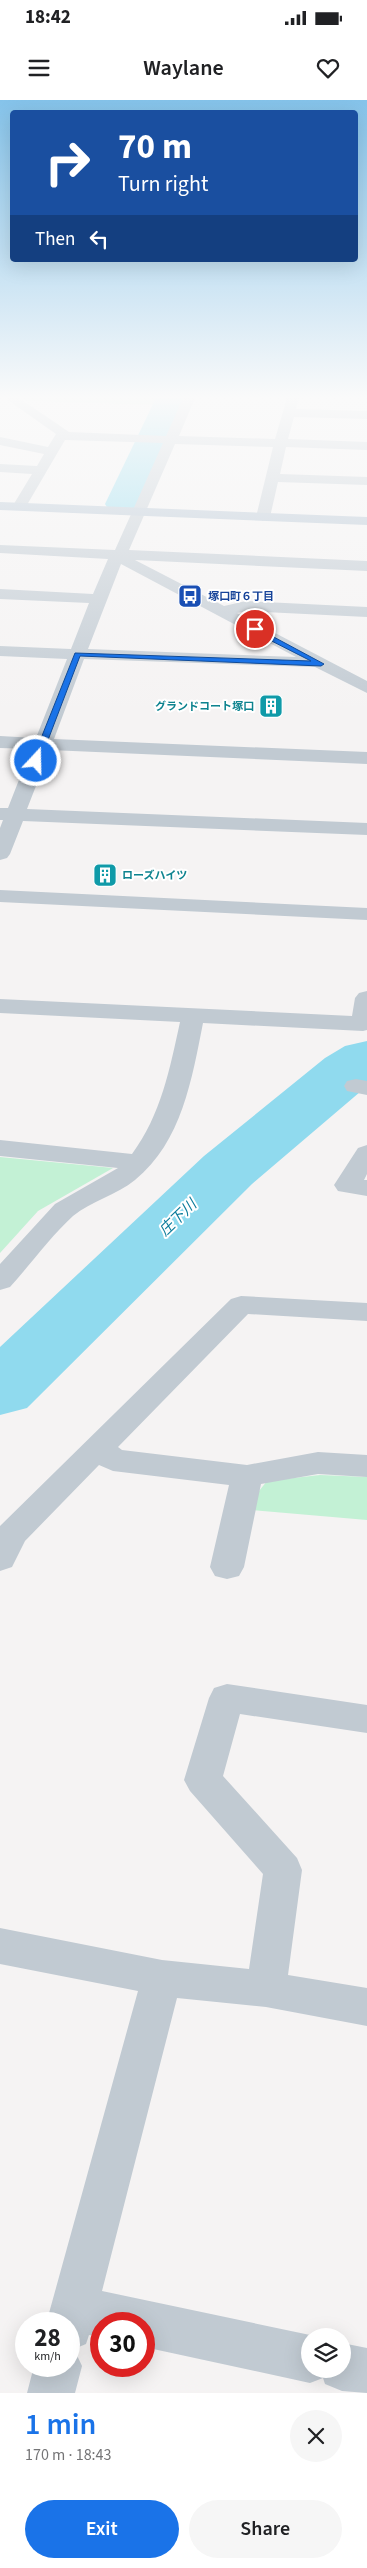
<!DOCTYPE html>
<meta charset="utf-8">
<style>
body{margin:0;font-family:"Source Sans 3","Noto Sans JP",sans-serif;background:#f6f6f6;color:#202124;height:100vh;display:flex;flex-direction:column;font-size:19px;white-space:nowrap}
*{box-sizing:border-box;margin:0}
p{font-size:16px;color:#757577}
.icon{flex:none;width:28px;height:28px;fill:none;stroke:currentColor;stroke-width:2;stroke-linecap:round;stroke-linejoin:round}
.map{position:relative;height:2293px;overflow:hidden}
.sheet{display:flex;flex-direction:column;background:#fff;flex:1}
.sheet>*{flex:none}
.hud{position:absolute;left:10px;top:10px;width:348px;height:152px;border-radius:5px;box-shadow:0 5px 20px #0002;background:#1a4fa0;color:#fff;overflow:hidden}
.fabs{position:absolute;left:301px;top:2228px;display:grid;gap:10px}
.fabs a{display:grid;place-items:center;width:50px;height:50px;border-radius:50%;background:#fff;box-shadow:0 5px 20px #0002;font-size:25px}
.speed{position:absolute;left:15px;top:2212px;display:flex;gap:10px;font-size:25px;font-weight:700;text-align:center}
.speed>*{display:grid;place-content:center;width:65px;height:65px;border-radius:50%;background:#fff;box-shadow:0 5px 20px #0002;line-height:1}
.speed small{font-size:12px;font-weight:400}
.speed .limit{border:8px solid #d22;background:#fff;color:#111}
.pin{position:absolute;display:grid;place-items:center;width:42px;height:42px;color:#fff;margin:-21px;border:2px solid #fff;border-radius:50%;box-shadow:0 1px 5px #0007}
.me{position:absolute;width:55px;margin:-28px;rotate:21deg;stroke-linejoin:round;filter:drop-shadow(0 0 4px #0008)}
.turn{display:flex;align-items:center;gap:18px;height:105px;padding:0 25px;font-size:22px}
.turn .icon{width:65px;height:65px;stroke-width:2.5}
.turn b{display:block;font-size:35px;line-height:42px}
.then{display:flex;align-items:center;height:48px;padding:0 25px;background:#0003;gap:10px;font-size:19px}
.round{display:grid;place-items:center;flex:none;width:52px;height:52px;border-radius:26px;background:#f6f6f6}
.head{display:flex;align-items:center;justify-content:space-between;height:85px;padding:0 25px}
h1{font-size:30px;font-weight:600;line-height:38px;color:#1a73e8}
.button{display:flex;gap:10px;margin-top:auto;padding:10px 25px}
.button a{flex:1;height:58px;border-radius:30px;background:#1a73e8;color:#fff;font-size:20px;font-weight:600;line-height:58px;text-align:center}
.button a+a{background:#f6f6f6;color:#202124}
.status{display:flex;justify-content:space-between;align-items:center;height:35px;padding:0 25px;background:#fff;direction:ltr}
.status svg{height:14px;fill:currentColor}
header{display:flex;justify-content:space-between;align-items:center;height:65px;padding:0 25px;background:#fff;font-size:22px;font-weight:600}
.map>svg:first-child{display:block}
</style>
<div class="status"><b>18:42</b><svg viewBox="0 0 49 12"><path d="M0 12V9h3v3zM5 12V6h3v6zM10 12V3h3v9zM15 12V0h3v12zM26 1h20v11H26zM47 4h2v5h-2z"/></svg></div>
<header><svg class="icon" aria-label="menu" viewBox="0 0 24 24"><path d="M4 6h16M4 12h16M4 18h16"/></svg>Waylane<svg class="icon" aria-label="heart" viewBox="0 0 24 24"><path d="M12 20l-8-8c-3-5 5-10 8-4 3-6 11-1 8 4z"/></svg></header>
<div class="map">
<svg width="367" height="2293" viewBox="0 0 367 2293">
<rect width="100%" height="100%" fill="#f5f3f3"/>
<g fill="#c3f1d5">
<polygon points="23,298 166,298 162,305 27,301"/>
<polygon points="0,1057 113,1068 38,1111 0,1153"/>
<polygon points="320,1375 367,1377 367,1420 251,1410 255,1396 267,1381"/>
</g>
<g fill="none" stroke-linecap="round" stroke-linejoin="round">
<g fill="#90daee" fill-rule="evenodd">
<polygon points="156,298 188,298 141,404 136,412 123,415 110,412 105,404"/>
<polygon points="367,941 367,986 252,1084 27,1308 0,1315 0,1247 204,1056 325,958 345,946"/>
</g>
<g fill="#c1cad2" fill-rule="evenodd">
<path d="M5,298H19L69,332L166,336L183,298H195L179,336L275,339L287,298H299L296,309L367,311V319L294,317L288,339L367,342V350L286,347L280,374L367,377V385L278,382L270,417L263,421L256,417L273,347L175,344L129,450L367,461V471L135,460L224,506L246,501L367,507V517L246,511L237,513L367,581V593L315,567L84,559L54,639L367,652V664L50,650L27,709L367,723V735L23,721L10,754L7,758L0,760V728L3,720H0V708H8L31,649L0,648V636L36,638L67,559L0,556V546L71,549L89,503L0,499V489L93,494L108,459L0,453V445L115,450L163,343L65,340L24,410H14L12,407L32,374L0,372V364L37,366L44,354L0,345V337L48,347L56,334ZM121,464L296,557L88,549Z"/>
<polygon points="0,790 367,808 367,820 0,802"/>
<path d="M367,891V930L363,931L203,923C192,978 182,1042 135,1080C117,1095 91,1101 73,1116C51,1136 30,1165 10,1187L0,1190V1164L55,1104L118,1068L0,1056V1040L132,1054C161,1015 170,968 180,922L0,913V899L352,916L355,898L359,893Z"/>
<polygon points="356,979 367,981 367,995 347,991 344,986 347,981"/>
<polygon points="367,1045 367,1074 364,1080 367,1080 367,1096 338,1091 334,1085 358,1048"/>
<polygon points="241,1196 367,1203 367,1221 248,1214 118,1347 122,1350 247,1365 318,1352 367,1355 367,1377 318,1374 261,1384 244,1467 239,1476 227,1479 215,1476 210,1467 229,1385 113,1371 99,1365 25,1441 12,1467 0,1471 0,1426 231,1199"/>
<polygon points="227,1584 367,1605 367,1633 240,1614 223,1676 297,1758 302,1770 288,1875 367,1888 367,1926 266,1907 177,1898 102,2191 310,2235 312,2236 310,2236 310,2269 342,2269 342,2243 367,2248 367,2293 342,2291 325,2284 323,2278 310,2283 144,2247 144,2224 101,2224 101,2237 89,2235 86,2244 74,2249 82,2266 75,2293 27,2293 34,2266 69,2266 69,2224 46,2224 138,1891 0,1864 0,1828 162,1860 249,1869 263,1774 190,1691 184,1680 209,1598 214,1588"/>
</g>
<polygon fill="#b3c2d1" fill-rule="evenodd" points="0,402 367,417 367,425 0,410"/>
</g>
<linearGradient id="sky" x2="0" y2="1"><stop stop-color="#85c3ea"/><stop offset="0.48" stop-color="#fafafa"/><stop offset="1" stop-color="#fafafa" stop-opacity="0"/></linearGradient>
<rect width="367" height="619" fill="url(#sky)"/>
<polygon fill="#1a73e8" stroke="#114b97" points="252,528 257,528 324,564 321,566 80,556 40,661 36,663 32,661 75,553 311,561 252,531"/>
<defs>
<g id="bus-square" transform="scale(1.25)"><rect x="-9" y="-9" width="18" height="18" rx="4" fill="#1a4fb4" stroke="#fff"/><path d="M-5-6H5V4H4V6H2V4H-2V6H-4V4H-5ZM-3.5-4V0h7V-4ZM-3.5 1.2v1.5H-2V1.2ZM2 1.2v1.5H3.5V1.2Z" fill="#fff"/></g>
<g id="building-square" transform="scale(1.25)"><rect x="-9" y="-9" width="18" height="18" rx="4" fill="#0f9aa8" stroke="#fff"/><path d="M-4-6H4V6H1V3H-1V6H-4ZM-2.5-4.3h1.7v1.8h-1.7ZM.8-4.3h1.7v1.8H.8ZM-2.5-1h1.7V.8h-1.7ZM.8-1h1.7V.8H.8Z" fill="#fff"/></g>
</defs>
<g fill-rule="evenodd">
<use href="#bus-square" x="190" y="496"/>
<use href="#building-square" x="271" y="606"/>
<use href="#building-square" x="105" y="775"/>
</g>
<g text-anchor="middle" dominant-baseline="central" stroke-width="4" stroke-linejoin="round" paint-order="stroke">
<g font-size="11" font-weight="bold" fill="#164399" stroke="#fff" text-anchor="start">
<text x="208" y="496">塚口町６丁目</text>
</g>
<g font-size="11" font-weight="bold" fill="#0d838f" stroke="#fff" text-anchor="end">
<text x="254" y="606">グランドコート塚口</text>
<text x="122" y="775" text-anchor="start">ローズハイツ</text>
</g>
<g font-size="15" font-style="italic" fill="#0c7c9b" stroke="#fff">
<text transform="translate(178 1118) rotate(-44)">庄下川</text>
</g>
</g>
</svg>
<div class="fabs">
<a><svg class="icon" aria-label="layers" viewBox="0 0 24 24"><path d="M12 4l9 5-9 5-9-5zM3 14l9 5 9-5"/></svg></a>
</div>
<div class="speed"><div>28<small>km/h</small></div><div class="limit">30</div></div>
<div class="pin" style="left:255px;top:529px;background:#d93025"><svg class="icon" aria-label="arrive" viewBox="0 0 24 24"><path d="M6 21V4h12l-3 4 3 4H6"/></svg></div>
<svg class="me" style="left:36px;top:661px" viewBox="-20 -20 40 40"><circle r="17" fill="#1a73e8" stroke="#fff" stroke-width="3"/><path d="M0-11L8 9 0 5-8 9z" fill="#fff"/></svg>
<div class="hud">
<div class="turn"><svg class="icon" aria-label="right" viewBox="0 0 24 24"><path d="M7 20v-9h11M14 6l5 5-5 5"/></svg><div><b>70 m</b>Turn right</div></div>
<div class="then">Then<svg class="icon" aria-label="left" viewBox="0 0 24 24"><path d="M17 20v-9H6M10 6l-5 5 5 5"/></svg></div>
</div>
</div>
<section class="sheet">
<div class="head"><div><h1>1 min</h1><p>170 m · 18:43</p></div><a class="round"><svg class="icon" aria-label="close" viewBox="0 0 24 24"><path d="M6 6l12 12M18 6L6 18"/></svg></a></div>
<div class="button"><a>Exit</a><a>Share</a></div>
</section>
